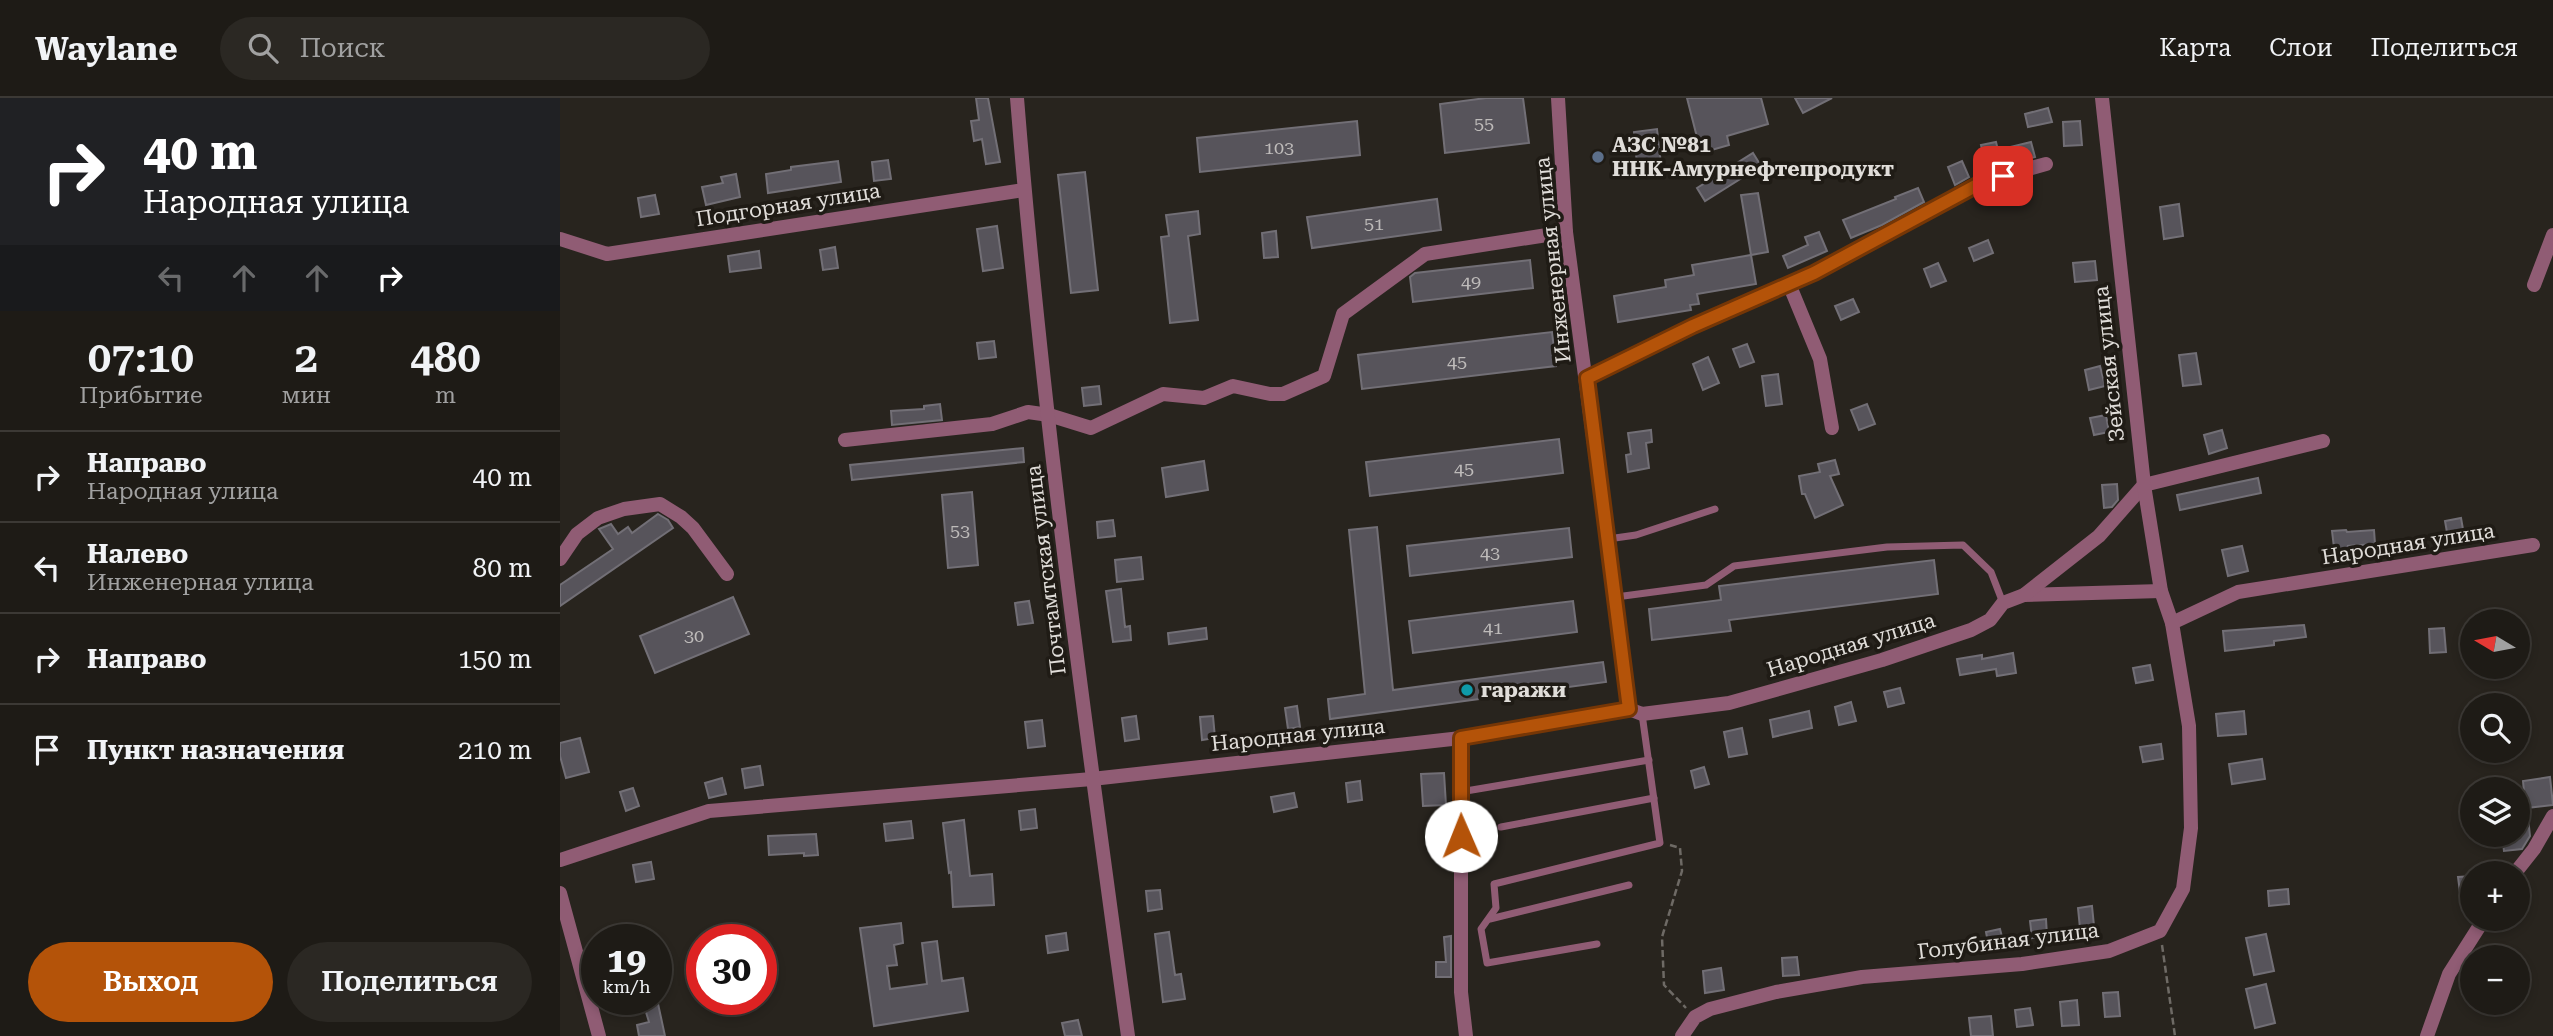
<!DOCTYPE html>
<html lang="ru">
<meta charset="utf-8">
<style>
body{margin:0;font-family:"Roboto Serif",serif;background:#2b2823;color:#f1f3f6;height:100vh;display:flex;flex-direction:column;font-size:26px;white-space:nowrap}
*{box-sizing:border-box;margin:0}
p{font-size:23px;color:#a1a1a1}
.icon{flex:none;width:38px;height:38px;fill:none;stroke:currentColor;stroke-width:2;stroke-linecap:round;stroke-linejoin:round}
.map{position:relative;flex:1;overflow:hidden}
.drawer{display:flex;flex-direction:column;background:#1e1b16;width:560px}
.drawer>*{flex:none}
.guide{background:#202124;color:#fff;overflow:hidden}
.needle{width:46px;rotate:280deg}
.fabs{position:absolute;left:1900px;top:511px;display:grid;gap:14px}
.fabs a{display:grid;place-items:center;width:70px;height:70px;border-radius:50%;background:#1e1b16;box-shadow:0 4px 10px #0003,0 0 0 2px #3c3935;font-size:35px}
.speed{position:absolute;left:21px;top:826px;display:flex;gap:14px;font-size:35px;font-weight:700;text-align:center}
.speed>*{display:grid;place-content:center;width:91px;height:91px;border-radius:50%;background:#1e1b16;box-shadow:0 4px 10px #0003,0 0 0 2px #3c3935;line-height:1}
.speed small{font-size:18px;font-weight:400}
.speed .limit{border:10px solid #d22;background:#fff;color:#111}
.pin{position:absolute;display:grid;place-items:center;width:60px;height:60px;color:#fff;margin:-30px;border-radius:14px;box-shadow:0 4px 10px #0006}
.me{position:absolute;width:77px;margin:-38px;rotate:359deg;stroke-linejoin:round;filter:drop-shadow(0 0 5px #0008)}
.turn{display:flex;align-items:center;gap:24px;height:147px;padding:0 28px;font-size:32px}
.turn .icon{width:91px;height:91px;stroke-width:2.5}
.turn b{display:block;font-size:49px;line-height:60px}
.lanes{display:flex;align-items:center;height:66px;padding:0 28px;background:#0003;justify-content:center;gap:35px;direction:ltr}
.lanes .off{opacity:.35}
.eta{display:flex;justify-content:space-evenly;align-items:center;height:119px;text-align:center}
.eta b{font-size:42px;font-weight:600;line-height:49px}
.primary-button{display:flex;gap:14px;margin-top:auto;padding:14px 28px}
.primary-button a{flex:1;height:80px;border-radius:42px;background:#b45309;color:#fff;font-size:28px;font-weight:600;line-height:80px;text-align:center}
.primary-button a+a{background:#2b2823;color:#f1f3f6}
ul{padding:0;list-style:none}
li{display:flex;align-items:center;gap:21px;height:91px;padding:0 28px;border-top:2px solid #3c3935}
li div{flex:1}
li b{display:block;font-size:26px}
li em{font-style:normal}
header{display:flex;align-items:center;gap:42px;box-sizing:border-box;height:98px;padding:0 35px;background:#1e1b16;border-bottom:2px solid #3c3935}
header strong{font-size:33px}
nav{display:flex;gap:38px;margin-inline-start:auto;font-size:24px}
.search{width:490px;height:63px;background:#2b2823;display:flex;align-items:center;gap:18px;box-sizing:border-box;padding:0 24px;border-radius:38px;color:#a1a1a1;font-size:26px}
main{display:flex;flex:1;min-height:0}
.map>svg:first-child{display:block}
</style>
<header>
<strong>Waylane</strong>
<div class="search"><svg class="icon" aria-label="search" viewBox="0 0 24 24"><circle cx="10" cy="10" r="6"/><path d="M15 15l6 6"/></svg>Поиск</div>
<nav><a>Карта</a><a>Слои</a><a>Поделиться</a></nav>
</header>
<main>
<section class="drawer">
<div class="guide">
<div class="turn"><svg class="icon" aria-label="right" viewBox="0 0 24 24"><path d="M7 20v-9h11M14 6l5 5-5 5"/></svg><div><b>40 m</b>Народная улица</div></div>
<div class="lanes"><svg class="icon off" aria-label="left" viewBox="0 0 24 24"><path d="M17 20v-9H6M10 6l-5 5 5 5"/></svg><svg class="icon off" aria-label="ahead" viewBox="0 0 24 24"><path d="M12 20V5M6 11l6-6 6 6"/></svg><svg class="icon off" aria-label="ahead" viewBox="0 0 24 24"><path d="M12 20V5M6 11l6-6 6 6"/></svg><svg class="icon" aria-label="right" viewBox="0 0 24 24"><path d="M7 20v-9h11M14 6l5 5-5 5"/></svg></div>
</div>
<div class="eta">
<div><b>07:10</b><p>Прибытие</p></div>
<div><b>2</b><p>мин</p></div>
<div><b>480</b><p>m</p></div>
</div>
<ul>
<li><svg class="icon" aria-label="right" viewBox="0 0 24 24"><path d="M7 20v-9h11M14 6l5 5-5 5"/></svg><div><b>Направо</b><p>Народная улица</p></div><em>40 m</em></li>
<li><svg class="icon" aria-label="left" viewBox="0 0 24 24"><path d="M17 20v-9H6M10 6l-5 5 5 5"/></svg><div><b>Налево</b><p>Инженерная улица</p></div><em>80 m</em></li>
<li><svg class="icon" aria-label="right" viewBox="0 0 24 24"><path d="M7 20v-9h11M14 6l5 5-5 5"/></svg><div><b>Направо</b></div><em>150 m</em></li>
<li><svg class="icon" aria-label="arrive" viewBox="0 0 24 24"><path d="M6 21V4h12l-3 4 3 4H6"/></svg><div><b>Пункт назначения</b></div><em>210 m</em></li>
</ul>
<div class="primary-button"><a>Выход</a><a>Поделиться</a></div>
</section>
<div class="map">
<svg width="1993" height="938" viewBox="0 0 1993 938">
<rect width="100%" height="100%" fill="#28241e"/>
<g fill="#57545b" stroke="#726f76" stroke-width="2">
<polygon points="416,0 428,0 440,64 426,66 422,41 414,43 411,23 419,22"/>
<polygon points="926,0 963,0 969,45 885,55 880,6"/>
<polygon points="1127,0 1201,0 1208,26 1167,38 1169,47 1141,55"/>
<polygon points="1235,0 1272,0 1243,15"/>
<polygon points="1488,10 1492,24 1468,29 1465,16"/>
<polygon points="797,23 800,57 640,74 637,40"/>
<polygon points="1520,23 1522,47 1504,48 1503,24"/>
<polygon points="1097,31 1102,75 1078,77 1074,34"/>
<polygon points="1436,44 1438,52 1471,44 1475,59 1427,71 1421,47"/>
<polygon points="1193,55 1201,68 1145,103 1137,90"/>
<polygon points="328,62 331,81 314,83 312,64"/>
<polygon points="278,63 281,84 208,95 206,76 231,72 231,69"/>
<polygon points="1402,63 1409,79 1395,87 1388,69"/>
<polygon points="525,74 538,192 511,195 498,77"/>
<polygon points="176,76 180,99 146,107 142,89 163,85 161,79"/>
<polygon points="1358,90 1364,104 1322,127 1291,140 1283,122 1336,101 1335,99"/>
<polygon points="1198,95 1208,154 1191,157 1181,97"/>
<polygon points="95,97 99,116 81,119 78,100"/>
<polygon points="877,101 881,132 752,150 747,119"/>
<polygon points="1619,106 1623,138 1604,141 1600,109"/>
<polygon points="638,113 640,136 628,138 638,222 610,225 601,139 609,138 606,117"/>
<polygon points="437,128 443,170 423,173 417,131"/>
<polygon points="716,133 718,159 704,160 702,135"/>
<polygon points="1259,134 1267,153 1228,170 1223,158 1248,147 1245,139"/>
<polygon points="1428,142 1433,155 1414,163 1409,150"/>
<polygon points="275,149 278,170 263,172 260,152"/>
<polygon points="199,153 201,170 170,174 168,158"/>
<polygon points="1191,157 1196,186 1137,196 1139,206 1130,207 1131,212 1058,224 1054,198 1106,189 1105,182 1134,177 1132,167"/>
<polygon points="970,162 973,190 853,204 850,179 855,175"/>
<polygon points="1535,163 1537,182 1515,184 1513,165"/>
<polygon points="1378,165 1386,183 1371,189 1364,171"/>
<polygon points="1293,201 1299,214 1281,222 1275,208"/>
<polygon points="992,234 996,268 802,291 798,257"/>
<polygon points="434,243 436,259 419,261 417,245"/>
<polygon points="1187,246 1194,264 1180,269 1173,251"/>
<polygon points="1636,255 1641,286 1623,288 1619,257"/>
<polygon points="1148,259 1159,285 1143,292 1133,266"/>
<polygon points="1540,268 1545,288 1529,292 1525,272"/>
<polygon points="1218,276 1222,306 1206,308 1202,278"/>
<polygon points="539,288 541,306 524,308 522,290"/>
<polygon points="380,306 382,322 332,327 331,313 364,311 364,308"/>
<polygon points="1307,306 1315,326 1299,332 1291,312"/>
<polygon points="1546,317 1549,334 1534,337 1530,320"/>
<polygon points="1091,332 1092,344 1086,345 1089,370 1068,374 1066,357 1071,356 1068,335"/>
<polygon points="1662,332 1667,350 1649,356 1644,337"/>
<polygon points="999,341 1003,375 810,398 806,364"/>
<polygon points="463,350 464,364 292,382 290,367"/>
<polygon points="1275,362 1279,376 1270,378 1283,407 1255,420 1245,396 1242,396 1239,378 1260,374 1258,366"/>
<polygon points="644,363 648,392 606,399 602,370"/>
<polygon points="1698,380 1701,395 1620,412 1617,397"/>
<polygon points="1557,386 1558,402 1552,409 1544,410 1542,387"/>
<polygon points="412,394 418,467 388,470 382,397"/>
<polygon points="98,416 108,422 113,430 0,508 0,487 53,451 39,431 51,426 58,436 68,429 72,435"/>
<polygon points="1901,420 1904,437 1888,440 1885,423"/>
<polygon points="553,422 555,438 538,440 537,424"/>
<polygon points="817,429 833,592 1043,564 1046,584 770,621 768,601 805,596 789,432"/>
<polygon points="1009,430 1012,459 850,478 847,448"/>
<polygon points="1786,432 1787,434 1814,432 1815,446 1788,448 1789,456 1775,458 1772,433"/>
<polygon points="1682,448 1688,473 1668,478 1662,452"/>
<polygon points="581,459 583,481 557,484 555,462"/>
<polygon points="1374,462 1378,496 1169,522 1171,533 1092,542 1089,511 1161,502 1159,488"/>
<polygon points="561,491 565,529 570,528 571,542 553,544 546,493"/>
<polygon points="173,499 189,536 95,575 80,538"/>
<polygon points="469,503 473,525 458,527 455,505"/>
<polygon points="1013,503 1017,534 853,555 849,523"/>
<polygon points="1744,527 1746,539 1714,543 1714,547 1665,553 1663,533"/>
<polygon points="646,530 647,541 609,546 608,535"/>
<polygon points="1884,530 1886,554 1870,555 1869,531"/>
<polygon points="1453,555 1456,575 1437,578 1436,571 1400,577 1397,561 1422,557 1422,561"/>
<polygon points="1590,567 1593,582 1576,585 1573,570"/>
<polygon points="1340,590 1344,605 1328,609 1324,594"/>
<polygon points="1291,604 1296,623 1279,627 1275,609"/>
<polygon points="737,608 740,629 728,631 725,610"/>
<polygon points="1249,613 1252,630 1213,639 1210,622"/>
<polygon points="1684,613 1686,636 1658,638 1656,616"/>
<polygon points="576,618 579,641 565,643 562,620"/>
<polygon points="653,618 655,640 642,642 640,619"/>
<polygon points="482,622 485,648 468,650 465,624"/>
<polygon points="1182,630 1187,656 1169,659 1164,634"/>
<polygon points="20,640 29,674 6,680 0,658 0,645"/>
<polygon points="1601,646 1603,661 1583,664 1580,649"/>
<polygon points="1702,661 1705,681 1672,686 1669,666"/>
<polygon points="200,668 203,687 185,690 182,671"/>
<polygon points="1144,669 1149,686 1135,690 1131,673"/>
<polygon points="884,675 886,707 863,708 861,676"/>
<polygon points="1990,679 1993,707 1967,710 1970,738 1962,751 1944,753 1942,737 1958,737 1958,705 1965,704 1963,683"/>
<polygon points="162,680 166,696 149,700 145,685"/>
<polygon points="800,683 802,702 788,704 786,685"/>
<polygon points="73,690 79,708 66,713 60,694"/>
<polygon points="734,695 737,709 714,714 711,699"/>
<polygon points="475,711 477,730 461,732 459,713"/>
<polygon points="404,722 410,778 432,776 434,807 393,809 391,774 389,775 383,725"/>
<polygon points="351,723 353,740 326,743 324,726"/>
<polygon points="256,736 258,757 244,758 244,755 209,757 208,738"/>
<polygon points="91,764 94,781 76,784 73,767"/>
<polygon points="1913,778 1913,808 1902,810 1898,779"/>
<polygon points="1728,791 1729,806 1709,808 1708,793"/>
<polygon points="600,792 602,811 588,813 586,793"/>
<polygon points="1532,808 1534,828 1520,830 1518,810"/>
<polygon points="1486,821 1487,838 1472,840 1470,823"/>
<polygon points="341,825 343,845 334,847 337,867 327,868 330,891 367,886 362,845 377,843 382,883 403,880 408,913 314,928 300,830"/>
<polygon points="1440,831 1444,847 1429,850 1426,834"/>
<polygon points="609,834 615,877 621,876 625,901 603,904 595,836"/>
<polygon points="506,835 508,852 488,855 486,838"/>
<polygon points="1706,836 1714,873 1694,877 1686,840"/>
<polygon points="891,838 891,879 876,879 876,864 886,864 884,839"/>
<polygon points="1237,859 1239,877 1223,878 1222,860"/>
<polygon points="1161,870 1164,892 1145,895 1143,873"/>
<polygon points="1706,886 1715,925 1695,930 1686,891"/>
<polygon points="1558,894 1560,918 1545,919 1543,895"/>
<polygon points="82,901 97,901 105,938 79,938 77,927 89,924"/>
<polygon points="1517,902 1519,927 1502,928 1500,904"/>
<polygon points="1470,910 1473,927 1457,929 1455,912"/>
<polygon points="1431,918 1433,938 1411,938 1409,920"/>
<polygon points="518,922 522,938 505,938 502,925"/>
</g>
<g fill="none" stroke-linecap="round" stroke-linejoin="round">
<g stroke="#6e6a65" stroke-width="2.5" stroke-dasharray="7 3.5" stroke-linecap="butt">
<polyline points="1110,747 1120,750 1122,773 1102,839 1104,887 1126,910"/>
<polyline points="1602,847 1615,938"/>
</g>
<g stroke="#905c74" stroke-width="7">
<polyline points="1048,441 1076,437 1155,411"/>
<polyline points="1056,499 1146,487 1174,468 1327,449 1403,447 1431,474 1443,505"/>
<polyline points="900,694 1089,662"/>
<polyline points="941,729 1094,700"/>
<polyline points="930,821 1069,787"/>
<polyline points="1037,846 927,865 921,831 936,810 934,786 1100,745 1082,616"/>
</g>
<g stroke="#905c74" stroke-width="14">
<polyline points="998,0 1006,134 1069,611"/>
<polyline points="0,141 47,156 464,92"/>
<polyline points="1229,186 1260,261 1272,330"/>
<polyline points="1974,187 1993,137"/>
<polyline points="1027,280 1133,228 1254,175 1421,84 1486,66"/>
<polyline points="285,342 432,326 468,314 489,317 531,330 603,296 644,300 673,288 710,296 723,296 764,278 783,216 865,156 1006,134"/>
<polyline points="0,461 17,436 38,420 64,411 100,406 121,419 133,430 167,476"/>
<polyline points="1464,497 1601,493"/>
<polyline points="1612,525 1678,494 1973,447"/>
<polyline points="901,640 901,894 906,938"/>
<polyline points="0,762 149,713 532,681 901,640 1069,611 1082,616 1169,605 1322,562 1411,532 1430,522 1443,505 1464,497 1539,438 1584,387 1763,343"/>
<polyline points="1955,775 1974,751 1993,718"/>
<polyline points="0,795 39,938"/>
<polyline points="1122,938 1135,919 1150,911 1216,894 1302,879 1462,866 1549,853 1600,833 1623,791 1631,730 1629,628 1612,525 1601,493 1584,387 1542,0"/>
<polyline points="1867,938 1889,876 1924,821"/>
</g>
<path stroke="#905c74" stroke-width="14" d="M457,0C482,314 525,626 568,938"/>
</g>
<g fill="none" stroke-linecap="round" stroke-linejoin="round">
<g stroke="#753606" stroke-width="18">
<polyline id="route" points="901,738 901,640 1069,611 1027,280 1133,228 1254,175 1421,85 1443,78"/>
</g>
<use href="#route" stroke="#b45309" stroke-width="12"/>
</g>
<circle fill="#5c6f8a" stroke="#1f1b15" stroke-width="2.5" cx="1038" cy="59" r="7"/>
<circle fill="#0f9aa8" stroke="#1f1b15" stroke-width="2.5" cx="907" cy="592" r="7"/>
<g text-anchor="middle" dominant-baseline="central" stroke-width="7" stroke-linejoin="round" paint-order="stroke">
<g font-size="18" fill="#bebbba">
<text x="924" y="25">55</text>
<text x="719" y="49">103</text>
<text x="814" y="125">51</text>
<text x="911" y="183">49</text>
<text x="897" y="263">45</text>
<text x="904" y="370">45</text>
<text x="400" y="432">53</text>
<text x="930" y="454">43</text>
<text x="933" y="529">41</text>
<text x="134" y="537">30</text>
</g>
<g font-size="21" font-weight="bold" fill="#e0ddd9" stroke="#1f1b15" text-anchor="start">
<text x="1052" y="47">АЗС №81<tspan x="1052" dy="24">ННК-Амурнефтепродукт</tspan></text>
<text x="921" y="592">гаражи</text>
</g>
<g font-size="21" fill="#e0ddd9" stroke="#1f1b15">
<text transform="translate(228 107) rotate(-9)">Подгорная улица</text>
<text transform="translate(993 162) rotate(-96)">Инженерная улица</text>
<text transform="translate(1549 266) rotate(-96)">Зейская улица</text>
<text transform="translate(1848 446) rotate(-9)">Народная улица</text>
<text transform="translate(486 472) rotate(-97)">Почтамтская улица</text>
<text transform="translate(1291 547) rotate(-17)">Народная улица</text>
<text transform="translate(738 637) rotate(-6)">Народная улица</text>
<text transform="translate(1448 843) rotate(-7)">Голубиная улица</text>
</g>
</g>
</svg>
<div class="fabs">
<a><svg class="needle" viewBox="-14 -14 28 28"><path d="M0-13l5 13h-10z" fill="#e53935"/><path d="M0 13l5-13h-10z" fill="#a1a1a1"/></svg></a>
<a><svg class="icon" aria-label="search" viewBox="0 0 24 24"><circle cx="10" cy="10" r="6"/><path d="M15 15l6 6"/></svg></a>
<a><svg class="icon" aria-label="layers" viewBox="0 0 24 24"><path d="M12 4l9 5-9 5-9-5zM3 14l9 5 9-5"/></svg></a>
<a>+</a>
<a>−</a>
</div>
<div class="speed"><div>19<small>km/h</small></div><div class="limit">30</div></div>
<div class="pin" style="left:1443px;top:78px;background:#d93025"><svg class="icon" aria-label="arrive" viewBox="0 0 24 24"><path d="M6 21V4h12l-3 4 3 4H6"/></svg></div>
<svg class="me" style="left:901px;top:738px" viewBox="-20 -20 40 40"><circle r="19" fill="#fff"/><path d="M0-13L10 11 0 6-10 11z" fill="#b45309"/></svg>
</div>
</main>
